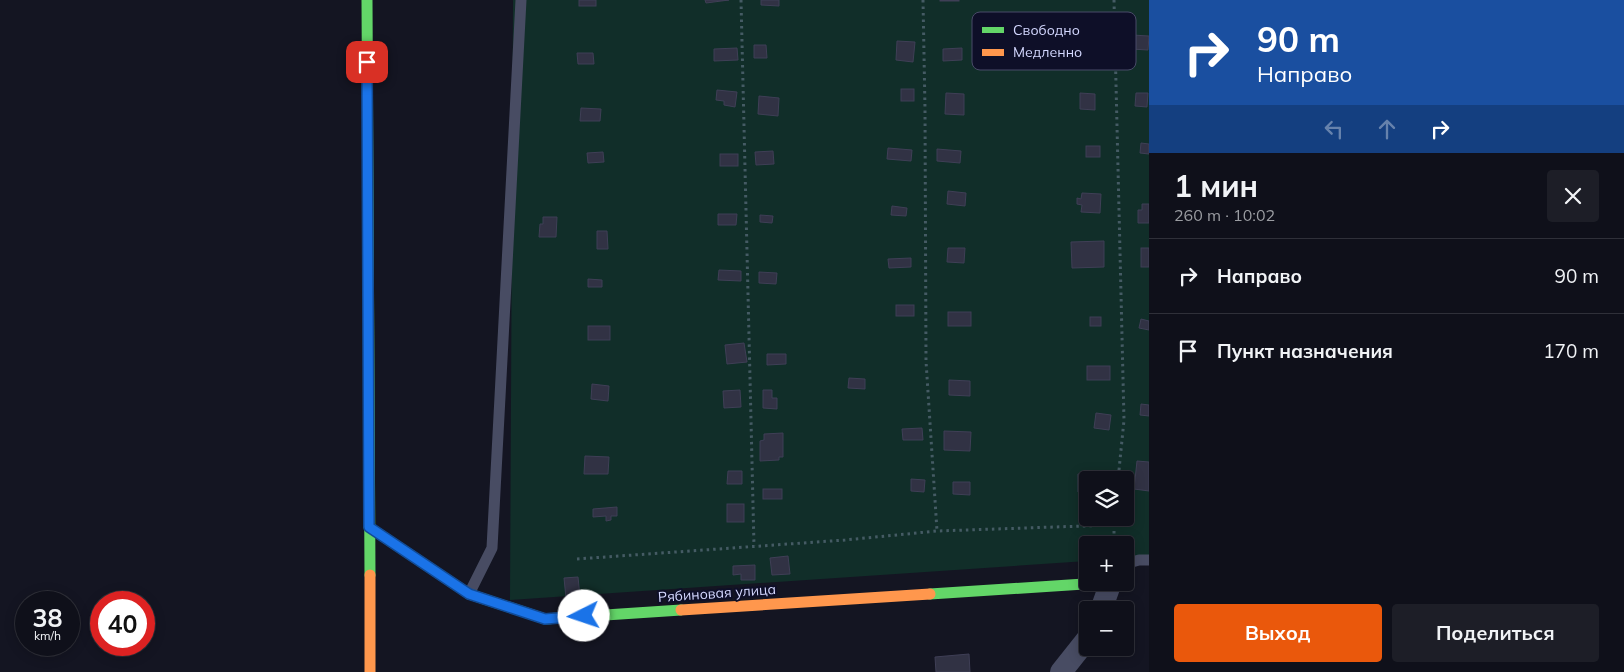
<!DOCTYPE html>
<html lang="ru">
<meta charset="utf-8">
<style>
body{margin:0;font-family:Mulish,sans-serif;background:#1d1e27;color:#f1f3f6;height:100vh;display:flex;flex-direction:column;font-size:19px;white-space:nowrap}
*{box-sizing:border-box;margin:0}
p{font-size:16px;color:#9b9da2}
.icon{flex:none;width:28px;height:28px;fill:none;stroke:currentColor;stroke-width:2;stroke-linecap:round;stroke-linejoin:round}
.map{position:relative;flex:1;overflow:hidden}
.details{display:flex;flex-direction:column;background:#0f101a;width:475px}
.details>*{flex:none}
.top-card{background:#1a4fa0;color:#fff;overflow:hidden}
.tools{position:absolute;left:1079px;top:471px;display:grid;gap:10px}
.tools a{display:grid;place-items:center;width:55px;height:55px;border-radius:5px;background:#0f101a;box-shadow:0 2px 12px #0003,0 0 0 1px #2f3039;font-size:25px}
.speed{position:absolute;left:15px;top:591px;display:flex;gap:10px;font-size:25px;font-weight:700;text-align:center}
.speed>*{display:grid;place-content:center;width:65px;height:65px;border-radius:50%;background:#0f101a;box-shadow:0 2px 12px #0003,0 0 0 1px #2f3039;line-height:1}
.speed small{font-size:12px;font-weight:400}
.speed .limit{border:8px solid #d22;background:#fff;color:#111}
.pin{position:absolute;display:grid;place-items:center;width:42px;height:42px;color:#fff;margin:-21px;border-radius:10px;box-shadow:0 2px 8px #0006}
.me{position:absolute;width:55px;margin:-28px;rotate:266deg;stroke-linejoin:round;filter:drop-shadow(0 0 4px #0008)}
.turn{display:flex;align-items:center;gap:18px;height:105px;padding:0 25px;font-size:22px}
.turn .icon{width:65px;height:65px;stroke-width:2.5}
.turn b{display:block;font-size:35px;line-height:42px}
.lanes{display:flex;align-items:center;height:48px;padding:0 25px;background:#0003;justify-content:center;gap:25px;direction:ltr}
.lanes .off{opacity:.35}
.round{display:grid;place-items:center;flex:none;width:52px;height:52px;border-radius:5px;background:#1d1e27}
.headline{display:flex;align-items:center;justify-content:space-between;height:85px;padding:0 25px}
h1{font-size:30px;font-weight:700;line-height:38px}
.cta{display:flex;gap:10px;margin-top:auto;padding:10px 25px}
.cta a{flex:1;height:58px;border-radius:5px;background:#ea580c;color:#fff;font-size:20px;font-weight:700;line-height:58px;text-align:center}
.cta a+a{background:#1d1e27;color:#f1f3f6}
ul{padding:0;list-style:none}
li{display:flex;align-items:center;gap:15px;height:75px;padding:0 25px;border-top:1px solid #2f3039}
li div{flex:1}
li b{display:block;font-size:19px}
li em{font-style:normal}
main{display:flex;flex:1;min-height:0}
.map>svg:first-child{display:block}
</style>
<main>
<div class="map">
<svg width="1149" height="672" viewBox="0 0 1149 672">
<rect width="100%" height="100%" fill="#141522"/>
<path fill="#112e29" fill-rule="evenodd" d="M513,0H1149V557L1125,558V545H1088L1087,561L510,600ZM1088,480H1125V518H1088Z"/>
<g fill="#313244" stroke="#3f3f56">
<rect x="579" y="0" width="17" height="6"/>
<polygon points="705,0 729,0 706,3"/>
<polygon points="761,0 779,0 779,6 761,5"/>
<rect x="940" y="0" width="19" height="1"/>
<polygon points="1132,35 1149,36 1148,50 1131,49"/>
<polygon points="897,41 915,42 913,62 896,60"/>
<polygon points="754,45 766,45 767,58 754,58"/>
<polygon points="737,48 738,60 714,61 714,49"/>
<polygon points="962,48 962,60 943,61 943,49"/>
<polygon points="577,53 593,53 594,64 578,64"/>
<rect x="901" y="89" width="13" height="12"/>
<polygon points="717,90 737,92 735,107 724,105 724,101 716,100"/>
<polygon points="946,93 964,94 964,115 945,114"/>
<polygon points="1080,93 1095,94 1095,110 1080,109"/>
<polygon points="1136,93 1148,93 1147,107 1135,106"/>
<polygon points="759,96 779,98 778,116 758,114"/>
<polygon points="581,108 601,109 600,121 580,121"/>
<polygon points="1141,143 1149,144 1149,154 1140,153"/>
<rect x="1086" y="146" width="14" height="11"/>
<polygon points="888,148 912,150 911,161 887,159"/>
<polygon points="937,149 961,151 960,163 937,161"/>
<polygon points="773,151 774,164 756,165 755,152"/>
<polygon points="603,152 604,162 588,163 587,153"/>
<rect x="720" y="154" width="18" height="12"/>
<polygon points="948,191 966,193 965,206 947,204"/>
<polygon points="1082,193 1101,194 1100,213 1081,212 1082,205 1077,204 1077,198 1081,199"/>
<polygon points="1142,204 1149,204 1149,223 1138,223 1138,210 1142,210"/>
<polygon points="892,206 907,208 906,216 891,215"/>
<polygon points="718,214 737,214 736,225 718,225"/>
<polygon points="760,215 773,216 772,223 760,222"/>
<polygon points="543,217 557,217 556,237 539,237 540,224 543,224"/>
<polygon points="597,231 607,231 608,249 597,249"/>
<polygon points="1104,241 1104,267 1072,268 1071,242"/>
<polygon points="948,248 965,248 964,263 947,262"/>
<rect x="1141" y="248" width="8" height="19"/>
<polygon points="911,258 911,267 889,268 888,259"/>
<polygon points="719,270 741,271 741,281 718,280"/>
<polygon points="759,272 777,273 776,284 759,283"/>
<polygon points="588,279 602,280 602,287 588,287"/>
<rect x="896" y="305" width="18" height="11"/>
<rect x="948" y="312" width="23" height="14"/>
<rect x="1090" y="317" width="11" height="9"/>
<polygon points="1141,319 1149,321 1149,330 1139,328"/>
<rect x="588" y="326" width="22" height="14"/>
<polygon points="744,343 747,362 727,364 725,345"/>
<polygon points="767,354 786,354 786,364 767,365"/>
<rect x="1087" y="366" width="23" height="14"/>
<polygon points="849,378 865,379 865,389 848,388"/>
<polygon points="949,380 970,381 970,396 949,395"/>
<polygon points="592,384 609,386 608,401 591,399"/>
<polygon points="740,390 741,407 724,408 723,391"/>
<polygon points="763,390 772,390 772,398 777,398 777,409 763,408"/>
<polygon points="1141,404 1149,405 1149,416 1140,415"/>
<polygon points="1096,413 1111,415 1109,430 1094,428"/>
<polygon points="922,428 923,440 903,440 902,429"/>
<polygon points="944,431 971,432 970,451 944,450"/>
<polygon points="783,433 783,457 779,457 779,460 760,461 760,441 764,440 764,434"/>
<polygon points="585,456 609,457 608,474 584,474"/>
<polygon points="1137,461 1149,462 1149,491 1134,489"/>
<polygon points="728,471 742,471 742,484 727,484"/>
<polygon points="1078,474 1101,474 1101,480 1088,480 1088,492 1078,492"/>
<polygon points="911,479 925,480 924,492 911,491"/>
<polygon points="953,482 970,482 970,495 953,494"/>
<rect x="763" y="489" width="19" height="10"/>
<rect x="727" y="504" width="17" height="18"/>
<polygon points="617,507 617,516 611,516 611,520 606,521 606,516 593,517 593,509"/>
<polygon points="788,556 790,574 772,575 770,558"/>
<polygon points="755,565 755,580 741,580 741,574 733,575 733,566"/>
<polygon points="578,577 580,597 566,598 564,578"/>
<polygon points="969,654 970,672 936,672 935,657"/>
</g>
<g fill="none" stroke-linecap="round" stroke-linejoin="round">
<g stroke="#455b64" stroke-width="3" stroke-dasharray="2.5 4" stroke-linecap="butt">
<polyline points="741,0 754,546"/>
<polyline points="923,0 925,109 926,361 937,531"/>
<polyline points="1114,0 1124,420 1118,480"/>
<polyline points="1114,518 1114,545"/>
<polyline points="577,559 845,540 937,531 1113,525"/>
</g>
<g stroke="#484c63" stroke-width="11">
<polyline points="1125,564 1139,560 1149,560"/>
<polyline points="469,594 492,548 521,0"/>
</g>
<g stroke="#484c63" stroke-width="22">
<polyline points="1101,610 1111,582"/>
<polyline points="1061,672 1088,638"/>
</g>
<g stroke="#63d668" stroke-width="11">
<polyline points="367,0 370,575"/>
<polyline points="369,527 469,594 545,619 681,610"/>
<polyline points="930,594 1084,584 1090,582"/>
</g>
<g stroke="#ff974d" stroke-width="11">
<polyline points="370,575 370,672"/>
<polyline points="681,610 930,594"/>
</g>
</g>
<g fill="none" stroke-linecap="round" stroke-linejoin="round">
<g stroke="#114b97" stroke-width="12">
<polyline id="route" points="367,62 369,527 469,594 545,619 584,616"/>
</g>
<use href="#route" stroke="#1a73e8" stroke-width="9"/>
</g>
<g text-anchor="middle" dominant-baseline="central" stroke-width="4" stroke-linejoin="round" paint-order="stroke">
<g font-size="14" fill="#d4d8ff" stroke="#0e0f28">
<text transform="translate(717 593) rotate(-4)">Рябиновая улица</text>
</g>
</g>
<rect x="972" y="12" width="164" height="58" rx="8" fill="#0e0f28" stroke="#494b68" stroke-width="1"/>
<rect x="982" y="27" width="22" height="6" fill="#63d668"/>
<rect x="982" y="49" width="22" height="7" fill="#ff974d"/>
<g font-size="14" fill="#d4d8ff">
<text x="1013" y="35">Свободно</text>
<text x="1013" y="57">Медленно</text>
</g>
</svg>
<div class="tools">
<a><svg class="icon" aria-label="layers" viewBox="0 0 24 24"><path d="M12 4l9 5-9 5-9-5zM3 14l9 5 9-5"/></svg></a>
<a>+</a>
<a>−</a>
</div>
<div class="speed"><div>38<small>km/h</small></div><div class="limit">40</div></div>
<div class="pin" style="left:367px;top:62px;background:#d93025"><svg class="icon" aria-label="arrive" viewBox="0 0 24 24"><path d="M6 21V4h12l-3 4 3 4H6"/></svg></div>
<svg class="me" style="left:584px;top:616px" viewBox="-20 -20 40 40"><circle r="19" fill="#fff"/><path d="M0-13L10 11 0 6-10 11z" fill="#1a73e8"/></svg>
</div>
<section class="details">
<div class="top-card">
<div class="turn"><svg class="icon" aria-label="right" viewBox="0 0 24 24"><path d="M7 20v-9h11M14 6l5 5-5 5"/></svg><div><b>90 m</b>Направо</div></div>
<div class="lanes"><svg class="icon off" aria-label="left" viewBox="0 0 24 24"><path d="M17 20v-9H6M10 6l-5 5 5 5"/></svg><svg class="icon off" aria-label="ahead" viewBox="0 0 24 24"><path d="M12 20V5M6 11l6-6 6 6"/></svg><svg class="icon" aria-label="right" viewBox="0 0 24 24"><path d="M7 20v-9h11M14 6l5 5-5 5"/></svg></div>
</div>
<div class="headline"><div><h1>1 мин</h1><p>260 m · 10:02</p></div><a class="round"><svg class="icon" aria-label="close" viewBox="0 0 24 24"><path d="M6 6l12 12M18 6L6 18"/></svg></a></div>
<ul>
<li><svg class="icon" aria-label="right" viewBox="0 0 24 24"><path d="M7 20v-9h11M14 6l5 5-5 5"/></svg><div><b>Направо</b></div><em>90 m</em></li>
<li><svg class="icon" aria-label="arrive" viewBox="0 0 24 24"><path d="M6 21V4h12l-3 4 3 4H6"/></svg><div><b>Пункт назначения</b></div><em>170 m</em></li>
</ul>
<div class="cta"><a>Выход</a><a>Поделиться</a></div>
</section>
</main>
